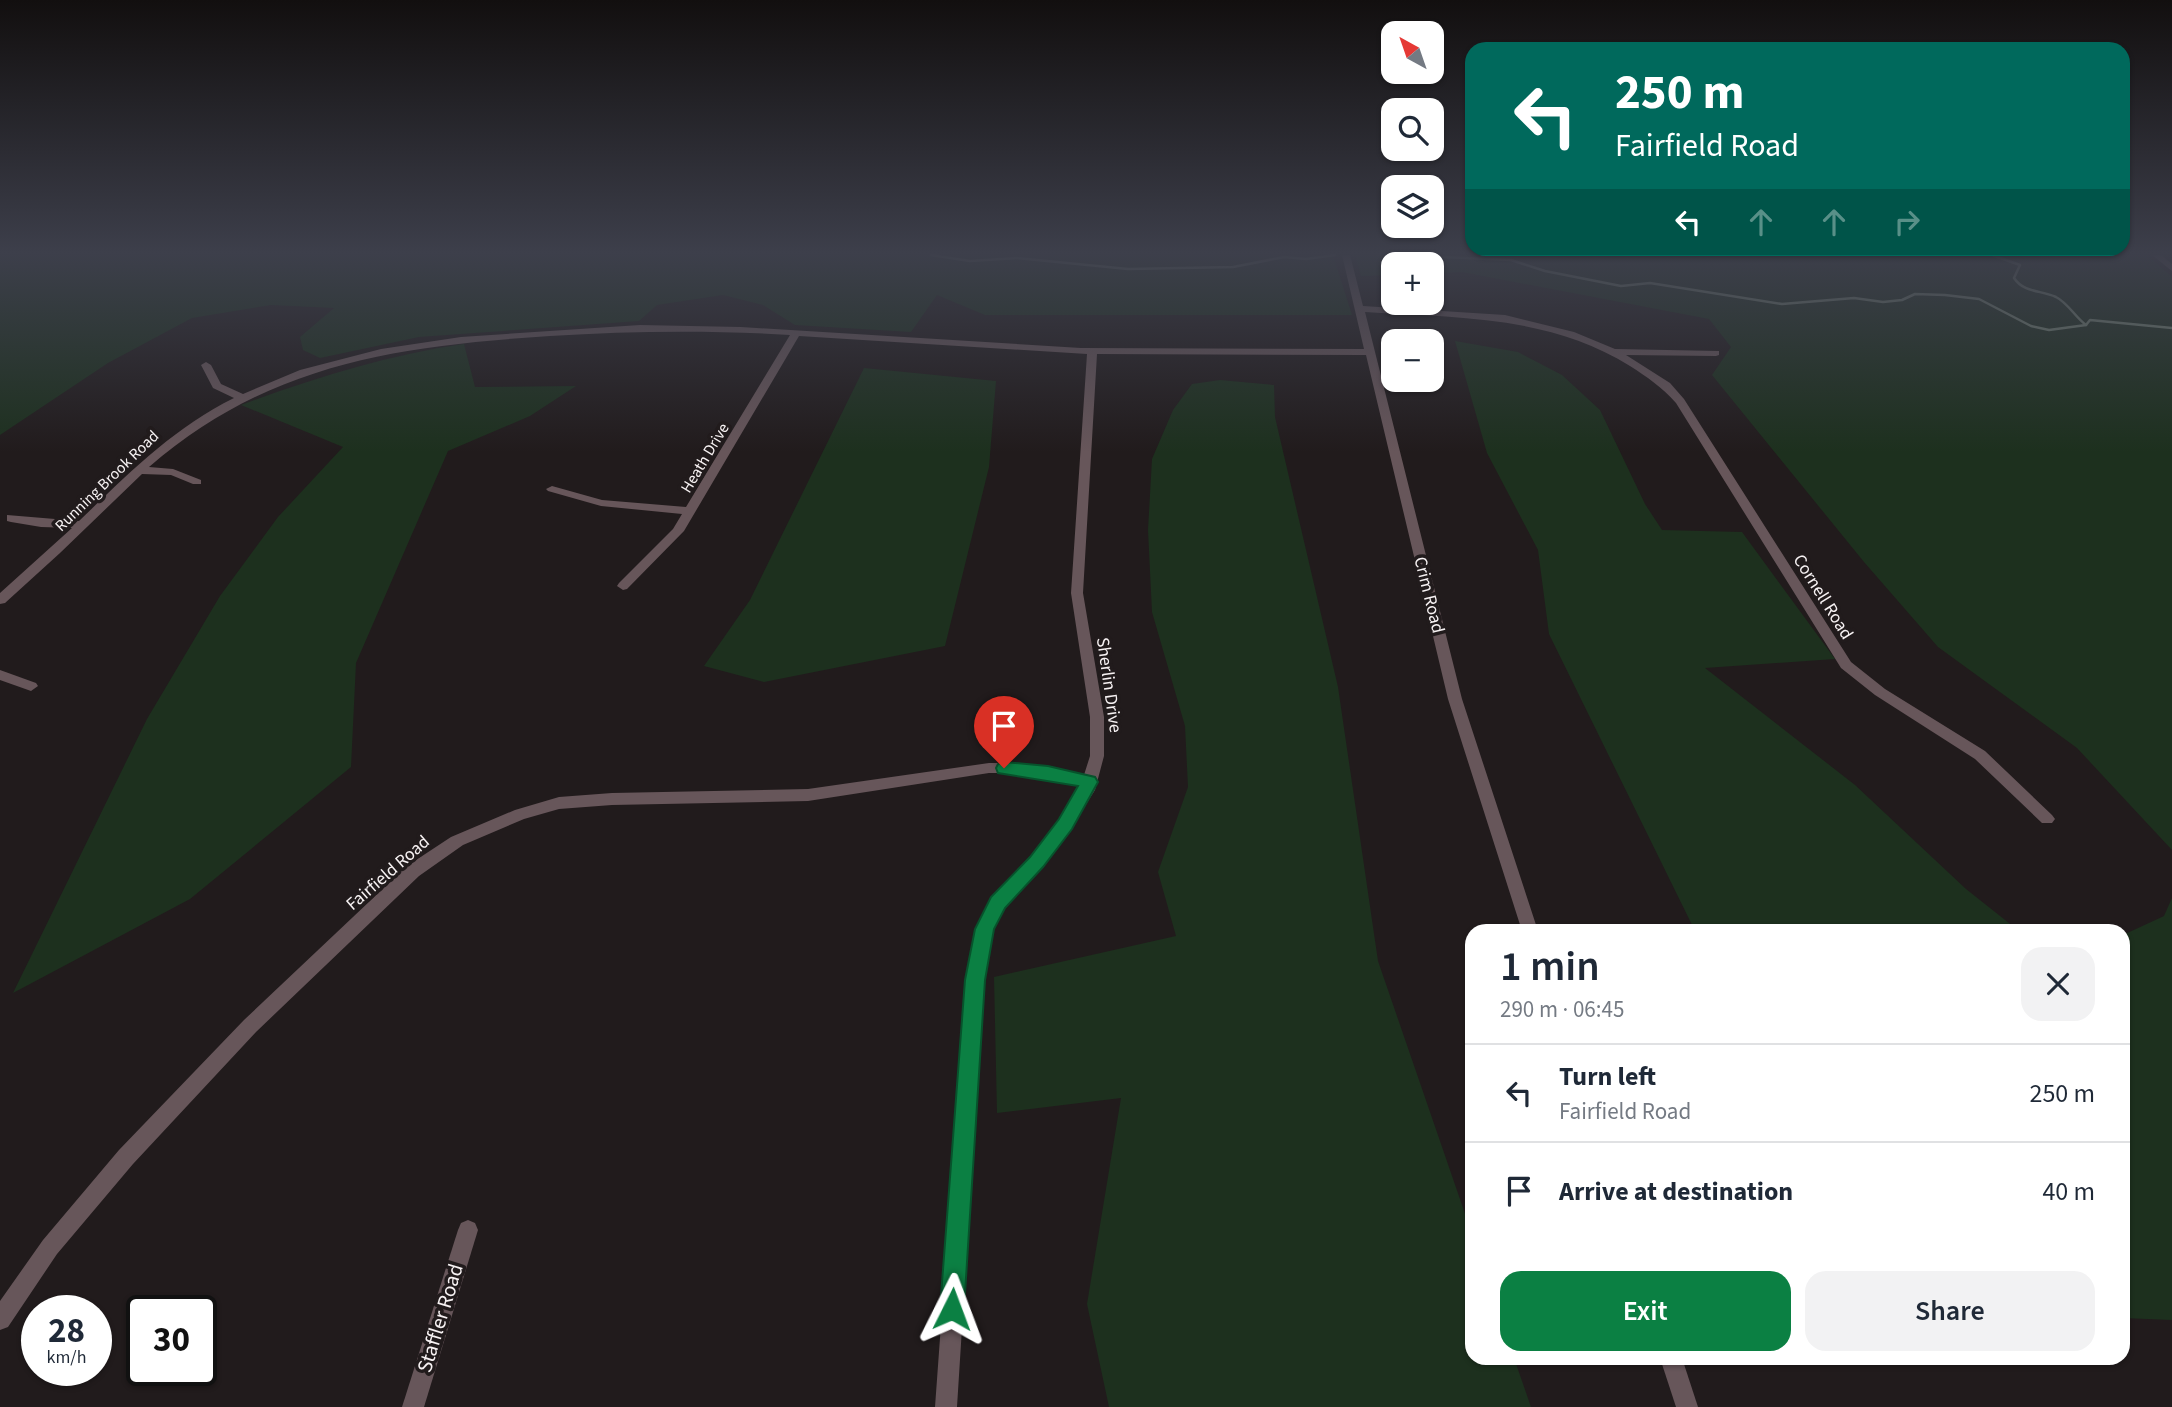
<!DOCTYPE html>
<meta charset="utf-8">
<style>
body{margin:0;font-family:"Source Sans 3",sans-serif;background:#f2f2f3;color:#1f2937;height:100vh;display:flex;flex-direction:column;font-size:26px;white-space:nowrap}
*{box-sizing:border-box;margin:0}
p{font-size:23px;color:#747a83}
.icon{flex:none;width:38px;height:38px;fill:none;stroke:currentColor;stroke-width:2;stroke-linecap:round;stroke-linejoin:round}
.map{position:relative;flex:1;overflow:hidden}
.panel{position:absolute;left:1465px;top:924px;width:665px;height:441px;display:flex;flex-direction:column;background:#fff;border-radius:21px;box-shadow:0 2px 5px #0004}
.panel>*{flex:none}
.hud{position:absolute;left:1465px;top:42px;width:665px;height:214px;border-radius:21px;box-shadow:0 2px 5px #0004;background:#00695c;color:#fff;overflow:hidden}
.needle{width:46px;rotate:320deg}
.buttons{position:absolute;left:1381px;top:21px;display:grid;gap:14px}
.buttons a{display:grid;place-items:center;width:63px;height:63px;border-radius:14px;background:#fff;box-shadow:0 2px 5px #0004;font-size:35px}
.speed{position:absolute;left:21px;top:1295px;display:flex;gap:14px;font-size:35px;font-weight:700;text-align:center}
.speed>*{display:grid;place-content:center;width:91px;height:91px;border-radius:50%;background:#fff;box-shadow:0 2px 5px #0004;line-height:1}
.speed small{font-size:18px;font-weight:400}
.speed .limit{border:4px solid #111;border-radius:10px;background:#fff;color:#111}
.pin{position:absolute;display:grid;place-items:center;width:60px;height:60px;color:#fff;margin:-72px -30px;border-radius:50% 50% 50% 0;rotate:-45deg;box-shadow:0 0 7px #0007}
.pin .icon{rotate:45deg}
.me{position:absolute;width:77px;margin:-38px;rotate:3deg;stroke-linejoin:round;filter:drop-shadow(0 0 5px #0008)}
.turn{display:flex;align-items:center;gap:24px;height:147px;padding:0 35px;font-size:32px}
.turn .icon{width:91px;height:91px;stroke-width:2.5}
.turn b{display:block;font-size:49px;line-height:60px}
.lanes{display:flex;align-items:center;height:66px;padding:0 35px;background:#0003;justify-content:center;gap:35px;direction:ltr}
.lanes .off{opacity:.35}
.round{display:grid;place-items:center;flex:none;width:74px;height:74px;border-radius:21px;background:#f2f2f3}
.headline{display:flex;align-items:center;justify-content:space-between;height:119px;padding:0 35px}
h1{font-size:42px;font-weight:600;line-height:52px}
.cta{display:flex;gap:14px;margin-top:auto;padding:14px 35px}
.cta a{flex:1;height:80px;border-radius:21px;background:#0b8043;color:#fff;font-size:28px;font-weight:600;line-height:80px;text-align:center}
.cta a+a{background:#f2f2f3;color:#1f2937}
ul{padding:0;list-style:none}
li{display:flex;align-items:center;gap:21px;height:98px;padding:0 35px;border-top:2px solid #e0e1e3}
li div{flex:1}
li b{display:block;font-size:26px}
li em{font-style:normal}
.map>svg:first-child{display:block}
</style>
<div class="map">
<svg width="2172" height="1407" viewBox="0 0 2172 1407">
<rect width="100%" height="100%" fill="#211b1c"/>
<g fill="#1d301e">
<polygon points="0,255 1333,255 1352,315 985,315 937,295 911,332 795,325 763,305 723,295 657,305 639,321 419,337 320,358 303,350 300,337 334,308 271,305 192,318 108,363 0,435"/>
<polygon points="1355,255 2147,255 2172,277 2172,850 2077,748 1938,647 1864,562 1712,375 1731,347 1709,319 1462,272 1432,273 1432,264 1393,264 1393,275 1361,276"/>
<polygon points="1455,341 1518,352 1562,375 1600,410 1645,504 1662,530 1742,532 1835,659 1705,668 1855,785 1966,889 2019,931 1695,931 1549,634 1538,550 1487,453"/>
<path d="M464,344L475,387L576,386L530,416L448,451L356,663L351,767L190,899L13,993L147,719L220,596L278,517L343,447L241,405C314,378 387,355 464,344Z"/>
<polygon points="864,368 996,381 989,467 945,646 764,682 704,666 750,600"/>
<polygon points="1220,380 1274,385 1275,417 1338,687 1378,961 1472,1234 1472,1358 1514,1358 1531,1407 1109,1407 1087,1304 1121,1098 997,1113 994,977 1176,936 1158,872 1188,787 1185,726 1152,612 1148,530 1152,459 1173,410 1192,384"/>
<polygon points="2172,898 2172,1320 2123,1318 2123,935 2164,916"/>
</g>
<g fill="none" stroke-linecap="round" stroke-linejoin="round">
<g stroke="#7a8b79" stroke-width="2.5">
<polyline points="931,255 970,261 1017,258 1128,269 1233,267 1284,257 1306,259 1335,255"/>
<polyline points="1398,255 1511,260 1545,271 1621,286 1650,283 1782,304 1854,298 1883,302 1902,300 1915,294 1945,295 1979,299 2031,326 2049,330 2086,325 2090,320 2172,328"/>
<path d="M1992,255L2020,265L2014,278C2024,293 2041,290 2056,297C2068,303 2075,317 2086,325"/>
</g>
<g fill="#67565a" fill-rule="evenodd">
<path d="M1342,255H1350L1363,306L1505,315L1574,332L1615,349L1719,351V355L1716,356L1626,355L1670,383L1684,399L1851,662L1885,689L1985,751L2052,815L2055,819L2052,823H2042L1975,759L1875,695L1841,668L1676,403C1662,387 1647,377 1630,366C1549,315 1456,318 1365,312L1462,699L1538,931H1522L1448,699L1366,355L1097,354L1083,593L1104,717V756L1095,790L1071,828L1043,866L1004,908L993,929L984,980L957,1407H935L966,980L977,929L992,898L1031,858L1061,820L1081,786L1019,773H989L808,801L612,805L559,809L524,819L463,845L419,876L256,1032L133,1164L57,1254L8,1327L0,1330V1301L43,1240L119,1150L244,1020L407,866L451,837L515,810L559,797L612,793L808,789L989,763H1019L1084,775L1090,756V717L1071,593L1087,354L799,336L684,531L627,589L623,590L617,586L619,583L673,529L682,514L601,506L548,491L546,489L552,486L602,500L686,507L790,335C709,330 631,331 550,336C398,346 269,363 149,467L173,469L201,480V484H193L171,475L142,474L60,553L5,603L0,604V593L72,528L41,527L11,522L7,521V515L79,521C127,475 173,428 234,398L213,388L201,365L206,362L211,365L221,384L243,394L300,370L381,349L461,337L640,325L741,327L1081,348L1364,349Z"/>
<polygon points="2152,255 2161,255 2172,264 2172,271"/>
<polygon points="0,670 36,683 38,686 31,691 0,680"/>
<polygon points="468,1220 475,1223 478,1230 424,1407 402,1407 458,1230 461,1223"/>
<polygon points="1660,1358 1682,1358 1698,1407 1676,1407"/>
</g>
</g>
<linearGradient id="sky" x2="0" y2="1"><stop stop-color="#120f0f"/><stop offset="0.56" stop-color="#3d3f4b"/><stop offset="1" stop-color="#3d3f4b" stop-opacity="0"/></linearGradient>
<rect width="2172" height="452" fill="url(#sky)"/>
<polygon fill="#0b8043" stroke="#07532c" stroke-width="2" points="1004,762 1048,766 1095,777 1098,782 1072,829 1043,867 1005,908 994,929 985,980 964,1309 961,1318 952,1321 944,1318 940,1309 965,980 975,929 991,897 1030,857 1059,819 1078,786 998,773 996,768 998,764"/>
<g text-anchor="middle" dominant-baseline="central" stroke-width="7" stroke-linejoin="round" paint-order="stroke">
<g font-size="16" fill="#f7f2f3" stroke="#211b1c">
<text transform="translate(705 458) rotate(-59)">Heath Drive</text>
<text transform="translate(107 481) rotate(-44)">Running Brook Road</text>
</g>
<g font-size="18" fill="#f7f2f3" stroke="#211b1c">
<text transform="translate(1429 595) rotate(76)">Crim Road</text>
<text transform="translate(1823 597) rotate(58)">Cornell Road</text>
<text transform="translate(1109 685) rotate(82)">Sherlin Drive</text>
<text transform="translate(388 873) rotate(-41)">Fairfield Road</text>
</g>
<g font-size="21" fill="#f7f2f3" stroke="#211b1c">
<text transform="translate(440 1318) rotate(-73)">Staffler Road</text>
</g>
</g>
</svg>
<div class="buttons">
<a><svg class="needle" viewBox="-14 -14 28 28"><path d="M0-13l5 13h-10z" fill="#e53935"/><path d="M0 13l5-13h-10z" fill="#747a83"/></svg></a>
<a><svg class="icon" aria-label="search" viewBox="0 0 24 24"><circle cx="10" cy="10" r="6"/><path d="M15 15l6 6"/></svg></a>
<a><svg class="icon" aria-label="layers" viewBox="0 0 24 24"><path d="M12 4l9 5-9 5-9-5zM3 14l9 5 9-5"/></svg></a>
<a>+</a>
<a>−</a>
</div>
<div class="speed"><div>28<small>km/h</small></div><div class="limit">30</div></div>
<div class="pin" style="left:1004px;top:768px;background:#d93025"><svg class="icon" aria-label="arrive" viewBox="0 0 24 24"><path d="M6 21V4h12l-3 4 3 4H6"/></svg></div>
<svg class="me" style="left:952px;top:1309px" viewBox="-20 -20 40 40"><path d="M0-17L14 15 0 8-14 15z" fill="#0b8043" stroke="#fff" stroke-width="4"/></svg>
<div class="hud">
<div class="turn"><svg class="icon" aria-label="left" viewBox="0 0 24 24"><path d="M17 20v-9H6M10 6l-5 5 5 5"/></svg><div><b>250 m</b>Fairfield Road</div></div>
<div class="lanes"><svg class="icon" aria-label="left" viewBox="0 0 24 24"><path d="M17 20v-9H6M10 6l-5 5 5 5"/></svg><svg class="icon off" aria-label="ahead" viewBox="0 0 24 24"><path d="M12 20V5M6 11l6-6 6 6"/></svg><svg class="icon off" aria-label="ahead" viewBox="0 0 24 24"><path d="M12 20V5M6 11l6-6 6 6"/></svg><svg class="icon off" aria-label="right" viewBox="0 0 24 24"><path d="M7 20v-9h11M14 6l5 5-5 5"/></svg></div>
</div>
<section class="panel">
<div class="headline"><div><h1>1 min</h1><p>290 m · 06:45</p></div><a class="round"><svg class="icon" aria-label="close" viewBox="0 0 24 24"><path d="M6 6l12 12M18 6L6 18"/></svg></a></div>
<ul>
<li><svg class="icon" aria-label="left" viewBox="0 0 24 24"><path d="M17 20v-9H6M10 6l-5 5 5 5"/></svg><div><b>Turn left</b><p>Fairfield Road</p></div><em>250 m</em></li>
<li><svg class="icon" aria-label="arrive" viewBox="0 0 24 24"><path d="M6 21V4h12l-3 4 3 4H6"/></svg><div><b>Arrive at destination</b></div><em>40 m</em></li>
</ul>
<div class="cta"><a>Exit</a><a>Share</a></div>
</section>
</div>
